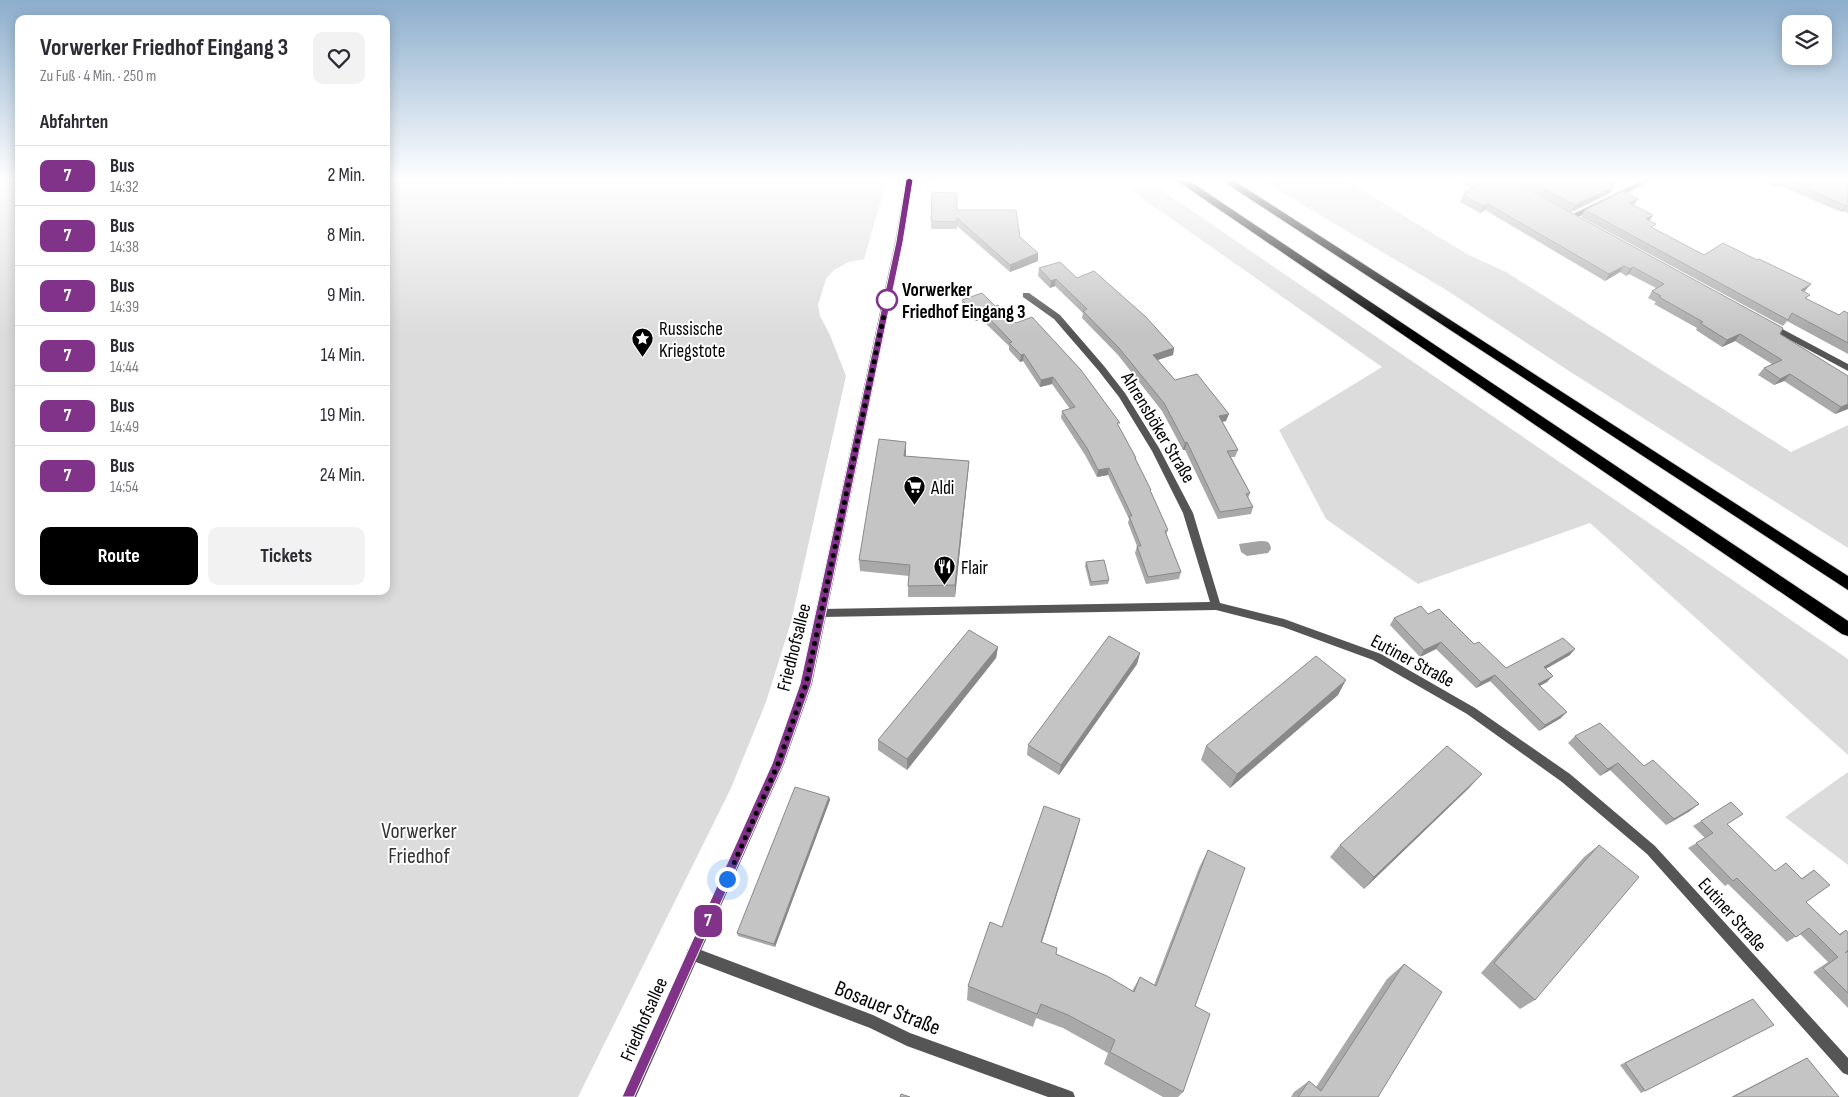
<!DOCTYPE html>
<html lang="de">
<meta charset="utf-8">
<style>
body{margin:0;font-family:"Sofia Sans Condensed",sans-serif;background:#f2f2f3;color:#2b2b33;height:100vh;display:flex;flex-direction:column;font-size:19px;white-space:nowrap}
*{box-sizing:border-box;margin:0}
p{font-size:16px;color:#7c7c81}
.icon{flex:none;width:28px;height:28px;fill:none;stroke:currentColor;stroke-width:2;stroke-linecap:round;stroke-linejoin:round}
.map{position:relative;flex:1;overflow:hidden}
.sheet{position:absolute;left:15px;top:15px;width:375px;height:580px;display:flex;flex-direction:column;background:#fff;border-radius:10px;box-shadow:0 2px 12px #0003}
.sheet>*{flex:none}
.badge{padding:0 10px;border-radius:8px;font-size:18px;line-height:32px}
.tools{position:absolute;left:1782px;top:15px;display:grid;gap:10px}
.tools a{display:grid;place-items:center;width:50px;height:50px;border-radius:10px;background:#fff;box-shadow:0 2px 12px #0003;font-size:25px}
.you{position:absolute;width:25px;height:25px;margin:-12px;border:4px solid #fff;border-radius:50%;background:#1a73e8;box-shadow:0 0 0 8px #1a73e833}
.map>.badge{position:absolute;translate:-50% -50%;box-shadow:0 0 0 2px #fff}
h2{padding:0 25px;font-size:19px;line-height:45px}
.round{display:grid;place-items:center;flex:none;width:52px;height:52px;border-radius:10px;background:#f2f2f3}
.summary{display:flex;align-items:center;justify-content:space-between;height:85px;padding:0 25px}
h1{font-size:24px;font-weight:700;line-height:38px}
.primary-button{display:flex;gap:10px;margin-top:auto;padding:10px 25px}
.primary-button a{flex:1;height:58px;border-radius:10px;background:#000;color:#fff;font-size:20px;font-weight:700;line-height:58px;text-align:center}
.primary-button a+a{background:#f2f2f3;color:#2b2b33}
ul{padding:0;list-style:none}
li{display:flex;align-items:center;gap:15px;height:60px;padding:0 25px;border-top:1px solid #e1e1e2}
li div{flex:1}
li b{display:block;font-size:19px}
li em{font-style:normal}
li .badge{min-width:55px;font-weight:700;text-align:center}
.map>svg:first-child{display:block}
.green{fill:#dcdcdc}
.water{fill:#a3a3a3}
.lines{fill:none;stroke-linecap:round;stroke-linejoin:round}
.motorway-casing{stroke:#dbdbdb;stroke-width:2}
.minor{fill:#555;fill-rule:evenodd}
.tertiary{fill:#555;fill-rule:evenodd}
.motorway{fill:#000;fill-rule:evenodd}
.wall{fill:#a9a9a9}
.shaded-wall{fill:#898989}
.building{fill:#c4c4c4;stroke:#898989}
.line{fill:#81338a;stroke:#fff}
.walk{stroke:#000;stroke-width:5;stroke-dasharray:0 9}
.stop-dot{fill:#fff;stroke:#81338a;stroke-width:2.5}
.labels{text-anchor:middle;stroke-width:4;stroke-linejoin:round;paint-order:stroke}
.stop-label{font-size:19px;font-weight:bold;fill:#000;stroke:#fff;text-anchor:start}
.poi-label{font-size:19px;fill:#000;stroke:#fff;text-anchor:start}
.street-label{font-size:19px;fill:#000;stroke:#fff}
.near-park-label{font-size:22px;fill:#333;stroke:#fff}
.near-street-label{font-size:22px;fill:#000;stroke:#fff}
</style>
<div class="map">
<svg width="1848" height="1097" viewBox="0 0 1848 1097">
<rect width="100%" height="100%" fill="#fff"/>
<g class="green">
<path d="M0 180H19V591H386V180H885V187L864 259 849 262 834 270 826 279 818 305 820 316 830 335 846 376 791 622 766 702 731 788 578 1097H0Z"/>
<path d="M1261 180H1345L1467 254 1506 272 1791 452 1848 425V548L1569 371 1448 291Z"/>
<path d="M1157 187 1848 659V755L1590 523 1418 584 1326 519 1279 430 1382 367 1129 189Z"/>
<path d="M1848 772V865L1785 817Z"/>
</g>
<path class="water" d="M1260 541C1267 541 1270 541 1271 549L1268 553 1247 556 1241 552 1239 544Z"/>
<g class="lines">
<defs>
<g id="motorway">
<path d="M1176 180H1188L1848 621V636L1842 634Z"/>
<path d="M1221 180H1233L1848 576V590Z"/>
</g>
</defs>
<use href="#motorway" class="motorway-casing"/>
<g class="minor">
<path d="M1643 180H1652L1574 219H1568L1567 217Z"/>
<path d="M1023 293H1029L1060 315 1104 366 1125 393 1159 448 1193 513 1220 603 1284 619 1381 654 1475 708 1570 774 1655 846 1848 1058V1075L1843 1073 1647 854 1562 782 1467 714 1373 660 1283 627 1216 610 822 617 818 616 817 613 818 610 822 609 1210 602 1183 513 1152 451 1119 397 1098 370 1054 319 1023 297Z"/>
<path d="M1769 322 1848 364V371L1766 327V323Z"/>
<path d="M693 947 873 1015 910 1033 1068 1090 1073 1092 1075 1097H1048L907 1046 870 1028 688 959 686 954 688 949Z"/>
</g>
<path class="tertiary" d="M905 180H913L903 242 812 684 784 764 636 1097H622L772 764 800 684 895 242Z"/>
<use href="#motorway" class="motorway"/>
</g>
<g class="wall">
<path d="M1457 180H1511L1780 334 1848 409 1835 414 1784 381 1774 385 1758 375 1764 368 1772 364 1735 341 1722 347 1696 330 1697 328 1654 304 1656 302 1648 298 1652 291 1656 288 1629 274 1626 276 1620 272 1605 281 1485 210 1480 213 1460 202 1465 192 1472 189Z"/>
<path d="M1512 180H1619L1611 185 1610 193 1571 212Z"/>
<path d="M1758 180H1848V213L1844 211 1841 212 1779 185 1778 187Z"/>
<path d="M932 192 957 210 1020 237 1038 253V261L1010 272 957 226V229H931Z"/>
<path d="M1634 205 1653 215 1649 221 1653 229 1704 255 1805 291 1804 292 1807 299 1839 315 1848 313V354L1787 321 1783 326 1581 217 1585 210Z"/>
<path d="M1039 268 1077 278 1174 348 1173 355 1158 360 1175 380 1226 421 1222 422 1238 450 1235 457H1231L1250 493 1248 498 1253 507 1251 514 1218 519 1185 450H1183L1162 411 1118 355 1082 318 1083 313 1055 286 1050 288 1038 276Z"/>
<path d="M982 293 1119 427 1136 458V460L1168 530 1166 534 1181 572 1179 579 1146 584 1135 553 1137 546 1128 523 1129 519 1108 475 1097 477 1085 455 1061 418 1062 411 1070 409 1052 384 1040 387 1023 361 1020 362 1009 350V346L981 319 976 321 962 307V300Z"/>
<path d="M906 454V456L969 461 968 473 955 597H908V586L909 576 860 571 859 560Z"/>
<path d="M1086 562 1109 580 1108 584 1090 586 1085 566Z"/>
<path d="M1428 614 1474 644 1506 668 1570 655 1546 669 1547 682 1540 686 1561 718 1539 731 1490 681 1476 688 1436 649 1420 657 1390 625 1394 618Z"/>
<path d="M998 647 996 658 907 770 878 750V740Z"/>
<path d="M1140 653 1137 664 1059 775 1027 755 1028 745Z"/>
<path d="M1338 695 1230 788 1201 760 1206 746Z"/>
<path d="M1575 736 1644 766 1690 811 1666 825 1610 770 1600 776 1568 743Z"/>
<path d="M1470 787 1364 889 1330 857 1340 845Z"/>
<path d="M829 797 830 800 775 947 738 936 737 933Z"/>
<path d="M1080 819 1075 837 1042 942 1056 954 1132 991 1140 977 1154 985 1199 868 1208 850 1195 1006 1183 1092 1178 1097H1163L1104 1064 1108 1053 1063 1028 1036 1018 1033 1027 967 1000 968 986 1002 927Z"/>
<path d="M1701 821 1727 824 1774 871 1802 878 1814 870 1806 902 1839 934 1846 930 1848 951V1008L1813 972 1828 962 1800 934 1787 942 1728 884 1725 886 1688 848 1705 838 1693 826Z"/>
<path d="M1599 845 1535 1000 1520 1009 1481 973 1584 857Z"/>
<path d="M1404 964 1378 1097H1291L1294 1092 1309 1081 1316 1087 1387 979Z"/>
<path d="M1753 999 1645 1091 1641 1093 1620 1065Z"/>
<path d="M1807 1058 1839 1097H1731L1801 1061Z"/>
</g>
<g class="shaded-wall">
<path d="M1612 180H1619L1603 190 1607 183Z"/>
<path d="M1614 187 1610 193 1571 212 1575 205Z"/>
<path d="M1638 199 1634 205 1629 203Z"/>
<path d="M1488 204 1485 210 1480 213 1483 206Z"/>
<path d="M1848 205 1844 211 1841 212 1846 206Z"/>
<path d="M1653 215 1649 222 1646 219Z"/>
<path d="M1038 253V261L1010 272V265Z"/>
<path d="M1624 266 1620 272 1605 281 1609 274Z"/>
<path d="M1633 267 1629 274 1626 276 1630 269Z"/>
<path d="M1056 279 1055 286 1050 288 1051 281Z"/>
<path d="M1811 284 1805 291 1795 297 1801 290Z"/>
<path d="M982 311 981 319 976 321V314Z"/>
<path d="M1740 334 1735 341 1722 347 1727 340Z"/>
<path d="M1174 348 1173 355 1151 362 1153 355Z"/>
<path d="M1024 354 1023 361 1020 362 1021 355Z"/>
<path d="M1790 374 1784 381 1774 385 1780 379Z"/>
<path d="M1053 377 1052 384 1040 387 1041 380Z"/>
<path d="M1848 404V409L1835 414 1841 407Z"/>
<path d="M1229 414 1226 421 1216 423 1219 416Z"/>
<path d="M906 442V454L904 468V456Z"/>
<path d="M1187 442 1185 450H1183L1185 443Z"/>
<path d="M969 461 968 473 955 597V585Z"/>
<path d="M1109 468 1108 475 1097 477 1098 470Z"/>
<path d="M1441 642 1436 649 1420 657 1424 650Z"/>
<path d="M998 647 996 658 907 770V759Z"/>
<path d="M1575 649 1570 655 1538 673 1544 667Z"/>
<path d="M1140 653 1137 664 1059 775 1061 765Z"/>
<path d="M1495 675 1490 681 1476 688 1481 682Z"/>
<path d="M1553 676 1547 682 1532 690 1538 684Z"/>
<path d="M1346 680 1338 695 1230 788 1237 774Z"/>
<path d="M1567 712 1561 718 1539 731 1545 725Z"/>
<path d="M1618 763 1610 770 1600 776 1608 769Z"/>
<path d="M1482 774 1470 787 1364 889 1374 877Z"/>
<path d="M829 797 830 800 775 947 774 944Z"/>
<path d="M1699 804 1690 811 1666 825 1674 819Z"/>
<path d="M1080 819 1075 837 1037 957 1041 942Z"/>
</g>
<g class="building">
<path d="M1471 180H1511L1783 328 1780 334 1848 376V404L1841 407 1790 374 1780 379 1764 368 1782 360 1740 334 1727 340 1700 323 1703 322 1659 297 1661 296 1652 291 1664 284 1633 267 1630 269 1624 266 1609 274 1488 204 1483 206 1463 195 1467 193 1465 192 1480 185Z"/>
<path d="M1527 180H1612L1607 183 1614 187 1575 205Z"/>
<path d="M1789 180H1848V205L1846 206Z"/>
<path d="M1623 191 1638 199 1629 203 1653 215 1646 219 1656 224 1651 227 1704 255 1723 243 1757 260 1759 259 1811 284 1801 290 1810 295 1805 298 1839 315 1844 311 1848 313V343L1792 313 1788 320 1585 210Z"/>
<path d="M932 192 957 193V210H1016L1020 237 1038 253 1010 265 957 218V222L931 221Z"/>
<path d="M1060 262 1077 278 1094 271 1146 317 1174 348 1153 355 1175 380 1197 374 1229 414 1219 416 1238 450 1227 451 1250 493 1246 494 1253 507 1220 512 1187 442 1185 443 1164 403 1119 348 1083 311 1087 309 1056 279 1051 281 1039 268Z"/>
<path d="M982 293 995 306 986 310 998 305 1016 323 1032 317 1081 370 1120 423H1117L1136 458H1135L1151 490H1150L1168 530 1165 531 1181 572 1148 577 1137 546H1141L1129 516H1132L1109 468 1098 470 1087 448 1062 411 1075 407 1053 377 1041 380 1024 354 1021 355 1009 343 1012 342 982 311 976 314 962 300Z"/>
<path d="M879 439 906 442 904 456 969 461 955 585 908 586 910 565 859 560Z"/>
<path d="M1104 560 1109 580 1091 582 1086 562Z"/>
<path d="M1421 606 1428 614 1439 609 1474 644 1479 642 1506 668 1563 638 1575 649 1544 667 1553 676 1538 684 1567 712 1545 725 1495 675 1481 682 1441 642 1424 650 1394 618Z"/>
<path d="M969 630 998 647 907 759 878 740Z"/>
<path d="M1109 636 1140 653 1061 765 1028 745Z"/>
<path d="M1316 656 1346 680 1237 774 1206 746Z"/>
<path d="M1600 723 1644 766 1653 760 1699 804 1674 819 1618 763 1608 769 1575 736Z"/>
<path d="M1447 746 1482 774 1374 877 1340 845Z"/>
<path d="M795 787 829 797 774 944 737 933Z"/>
<path d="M1731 802 1743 814 1727 824 1775 871 1786 863 1802 879 1814 870 1830 885 1806 902 1840 935 1846 930 1848 933V950L1845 953 1848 951V993L1823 968 1838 957 1809 928 1796 937 1737 878 1733 881 1696 843 1713 833 1701 821Z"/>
<path d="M1044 806 1080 819 1041 942 1057 948 1056 954 1107 976 1134 992 1140 977 1156 986 1208 850 1245 868 1195 1006 1210 1014 1183 1092 1110 1052 1115 1040 1068 1015 1041 1004 1037 1014 968 986 990 922 1002 927Z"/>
<path d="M1599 845 1639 877 1535 1000 1494 963Z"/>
<path d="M1404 964 1442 992 1378 1097H1298L1309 1081 1321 1091Z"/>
<path d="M1753 999 1774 1025 1645 1091 1625 1063Z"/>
<path d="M1807 1058 1839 1097H1733Z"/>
<path d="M901 1094 910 1097H900Z"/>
</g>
<linearGradient id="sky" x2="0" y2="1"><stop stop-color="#8cadcc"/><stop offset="0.54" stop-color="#fff"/><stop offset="1" stop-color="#fff" stop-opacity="0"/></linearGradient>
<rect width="1848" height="333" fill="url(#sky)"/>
<path class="line" d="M909 178 913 180 903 242 811 684 783 764 634 1097H622L772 764 800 684 896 242 906 180Z"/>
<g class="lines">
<path class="walk" d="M727 879 778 764 806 684 888 296 887 300"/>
</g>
<defs>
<symbol id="sight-pin" viewBox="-11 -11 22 30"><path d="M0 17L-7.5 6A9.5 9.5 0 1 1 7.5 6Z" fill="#000" stroke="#fff"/><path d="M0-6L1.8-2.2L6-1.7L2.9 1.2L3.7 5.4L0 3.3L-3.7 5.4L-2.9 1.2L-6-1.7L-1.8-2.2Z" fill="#fff"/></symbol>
<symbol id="supermarket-pin" viewBox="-11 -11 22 30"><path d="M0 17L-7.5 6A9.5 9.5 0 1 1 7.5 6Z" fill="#000" stroke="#fff"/><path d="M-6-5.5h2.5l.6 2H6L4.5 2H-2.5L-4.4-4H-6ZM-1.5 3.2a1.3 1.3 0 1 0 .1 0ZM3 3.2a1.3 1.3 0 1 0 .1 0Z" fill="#fff"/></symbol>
<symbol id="restaurant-pin" viewBox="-11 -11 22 30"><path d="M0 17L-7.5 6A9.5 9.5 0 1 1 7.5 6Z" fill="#000" stroke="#fff"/><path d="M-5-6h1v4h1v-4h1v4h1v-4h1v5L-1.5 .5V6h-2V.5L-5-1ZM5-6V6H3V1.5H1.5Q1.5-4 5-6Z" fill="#fff"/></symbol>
</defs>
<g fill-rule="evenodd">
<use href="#sight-pin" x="630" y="326" width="25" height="34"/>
<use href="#supermarket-pin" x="902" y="474" width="25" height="34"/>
<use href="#restaurant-pin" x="932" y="554" width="25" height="34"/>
</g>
<circle class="stop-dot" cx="887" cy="300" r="10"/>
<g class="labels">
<g class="stop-label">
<text x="902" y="296">Vorwerker<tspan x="902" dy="22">Friedhof Eingang 3</tspan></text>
</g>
<g class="poi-label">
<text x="659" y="335">Russische<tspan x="659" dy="22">Kriegstote</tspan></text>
<text x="931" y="494">Aldi</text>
<text x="961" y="574">Flair</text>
</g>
<g class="street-label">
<text transform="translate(1159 427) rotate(59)" y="7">Ahrensböker Straße</text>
<text transform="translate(793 647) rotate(-76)" y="7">Friedhofsallee</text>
<text transform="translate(1413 660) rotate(28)" y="7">Eutiner Straße</text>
<text transform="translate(1733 914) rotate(48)" y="7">Eutiner Straße</text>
<text transform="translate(643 1019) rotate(-66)" y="7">Friedhofsallee</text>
</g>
<g class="near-park-label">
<text x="419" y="838">Vorwerker<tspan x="419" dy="25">Friedhof</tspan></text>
</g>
<g class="near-street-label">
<text transform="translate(888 1007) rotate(22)" y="8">Bosauer Straße</text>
</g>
</g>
</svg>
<div class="tools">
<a><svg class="icon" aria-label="layers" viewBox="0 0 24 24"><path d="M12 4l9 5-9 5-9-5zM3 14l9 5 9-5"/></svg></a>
</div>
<div class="you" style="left:727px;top:879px"></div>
<b class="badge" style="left:708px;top:921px;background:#81338a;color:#fff">7</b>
<section class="sheet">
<div class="summary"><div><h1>Vorwerker Friedhof Eingang 3</h1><p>Zu Fuß · 4 Min. · 250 m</p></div><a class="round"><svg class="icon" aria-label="heart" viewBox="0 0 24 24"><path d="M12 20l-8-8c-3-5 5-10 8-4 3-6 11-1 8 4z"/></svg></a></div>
<h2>Abfahrten</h2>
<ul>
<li><span class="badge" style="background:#81338a;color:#fff">7</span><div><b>Bus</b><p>14:32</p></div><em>2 Min.</em></li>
<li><span class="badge" style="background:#81338a;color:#fff">7</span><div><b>Bus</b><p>14:38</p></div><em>8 Min.</em></li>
<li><span class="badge" style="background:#81338a;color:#fff">7</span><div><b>Bus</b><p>14:39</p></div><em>9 Min.</em></li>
<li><span class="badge" style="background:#81338a;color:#fff">7</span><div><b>Bus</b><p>14:44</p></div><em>14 Min.</em></li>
<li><span class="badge" style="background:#81338a;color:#fff">7</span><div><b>Bus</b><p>14:49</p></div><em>19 Min.</em></li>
<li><span class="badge" style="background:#81338a;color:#fff">7</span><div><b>Bus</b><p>14:54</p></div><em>24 Min.</em></li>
</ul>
<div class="primary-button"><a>Route</a><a>Tickets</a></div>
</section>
</div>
